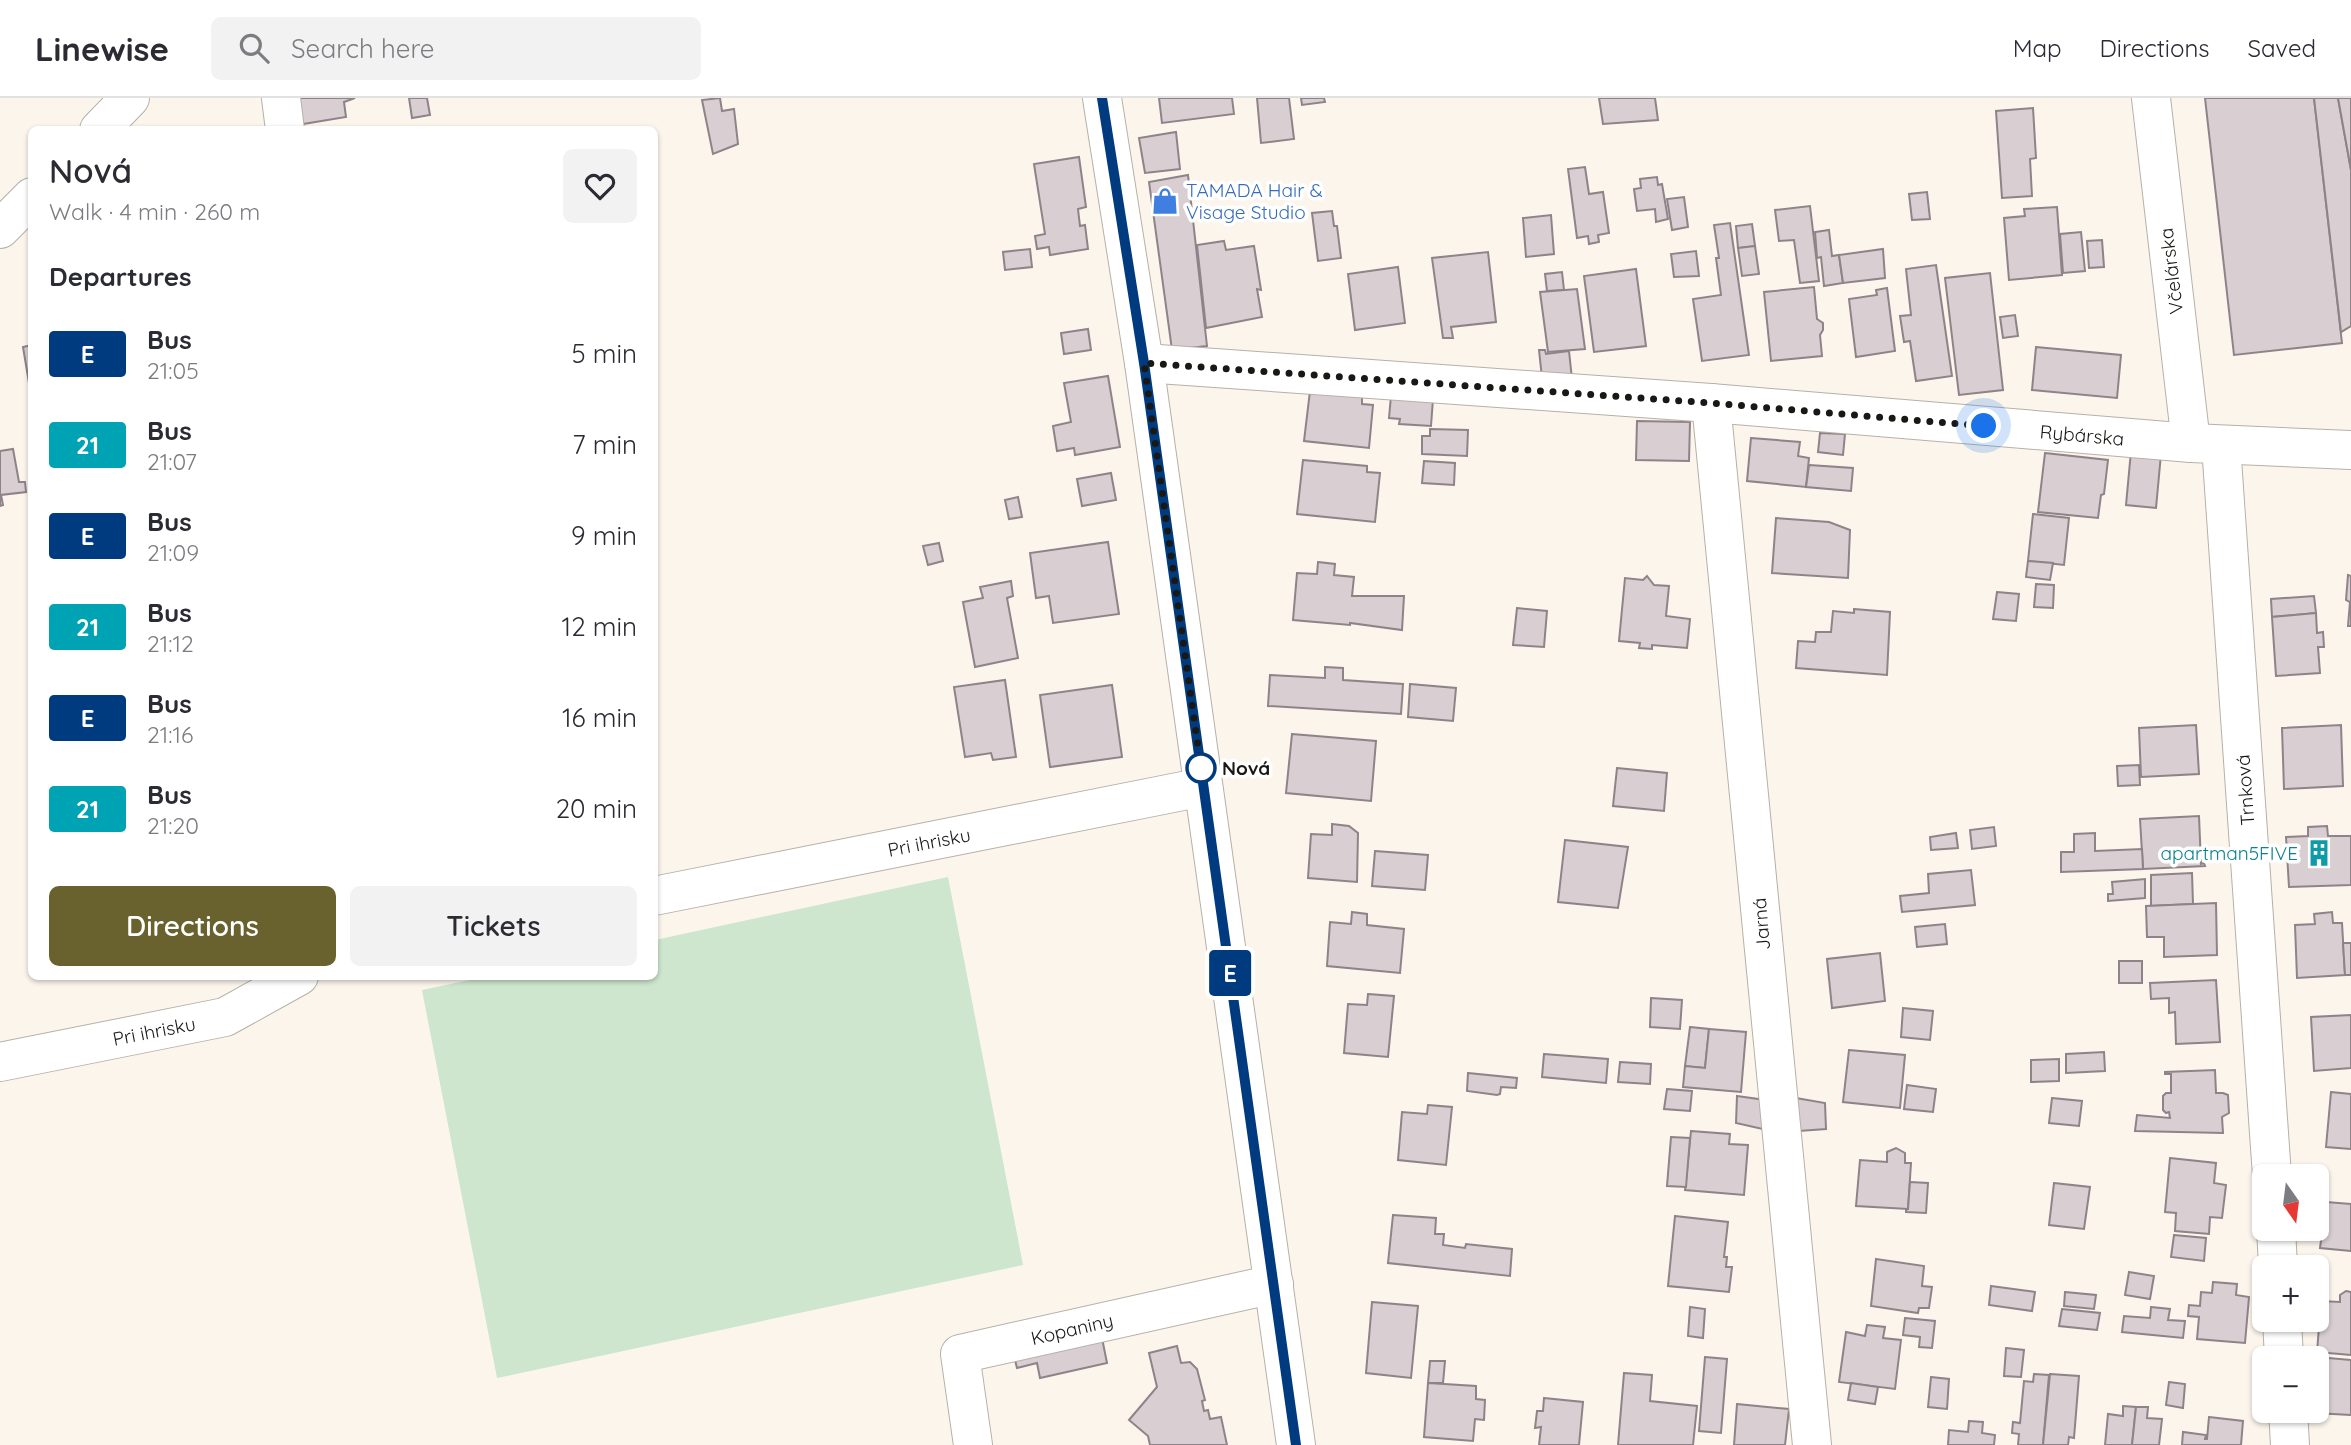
<!DOCTYPE html>
<meta charset="utf-8">
<style>
body{margin:0;font-family:Quicksand,sans-serif;background:#f2f2f3;color:#2b2b33;height:100vh;display:flex;flex-direction:column;font-size:26px;white-space:nowrap}
*{box-sizing:border-box;margin:0}
p{font-size:23px;color:#7c7c81}
.icon{flex:none;width:38px;height:38px;fill:none;stroke:currentColor;stroke-width:2;stroke-linecap:round;stroke-linejoin:round}
.map{position:relative;flex:1;overflow:hidden}
.sheet{position:absolute;left:28px;top:28px;width:630px;height:854px;display:flex;flex-direction:column;background:#fff;border-radius:10px;box-shadow:0 2px 5px #0004}
.sheet>*{flex:none}
.badge{padding:0 14px;border-radius:5px;font-size:24px;line-height:46px}
.needle{width:46px;rotate:166deg}
.tools{position:absolute;left:2252px;top:1066px;display:grid;gap:14px}
.tools a{display:grid;place-items:center;width:77px;height:77px;border-radius:10px;background:#fff;box-shadow:0 2px 5px #0004;font-size:35px}
.you{position:absolute;width:35px;height:35px;margin:-18px;border:5px solid #fff;border-radius:50%;background:#1a73e8;box-shadow:0 0 0 10px #1a73e833}
.map>.badge{position:absolute;translate:-50% -50%;box-shadow:0 0 0 4px #fff}
h2{padding:0 21px;font-size:26px;line-height:63px}
.round{display:grid;place-items:center;flex:none;width:74px;height:74px;border-radius:10px;background:#f2f2f3}
.headline{display:flex;align-items:center;justify-content:space-between;height:119px;padding:0 21px}
h1{font-size:33px;font-weight:600;line-height:52px}
.cta{display:flex;gap:14px;margin-top:auto;padding:14px 21px}
.cta a{flex:1;height:80px;border-radius:10px;background:#6a622e;color:#fff;font-size:28px;font-weight:600;line-height:80px;text-align:center}
.cta a+a{background:#f2f2f3;color:#2b2b33}
ul{padding:0;list-style:none}
li{display:flex;align-items:center;gap:21px;height:91px;padding:0 21px}
li div{flex:1}
li b{display:block;font-size:26px}
li em{font-style:normal}
li .badge{min-width:77px;font-weight:700;text-align:center}
header{display:flex;align-items:center;gap:42px;box-sizing:border-box;height:98px;padding:0 35px;background:#fff;border-bottom:2px solid #e1e1e2}
header strong{font-size:33px}
nav{display:flex;gap:38px;margin-inline-start:auto;font-size:24px}
.search{width:490px;height:63px;background:#f2f2f3;display:flex;align-items:center;gap:18px;box-sizing:border-box;padding:0 24px;border-radius:10px;color:#7c7c81;font-size:26px}
.map>svg:first-child{display:block}
.park{fill:#cde6cd}
.building{fill:#d9ced2;stroke:#8e8388;stroke-width:2}
.lines{fill:none;stroke-linecap:round;stroke-linejoin:round}
.minor-casing{stroke:#b6b1a8;stroke-width:40}
.major-casing{stroke:#b6b1a8;stroke-width:40}
.minor{stroke:#fff;stroke-width:38}
.major{stroke:#fff;stroke-width:38}
.line-casing{stroke:#fff;stroke-width:16}
.line{stroke:#003b80;stroke-width:10}
.walk{stroke:#1a1815;stroke-width:7;stroke-dasharray:0 12.6}
.stop-dot{fill:#fff;stroke:#003b80;stroke-width:3.5}
.labels{text-anchor:middle;stroke-width:7;stroke-linejoin:round;paint-order:stroke}
.shop-label{font-size:19px;fill:#366cbe;stroke:#fff;text-anchor:start}
.street-label{font-size:19px;fill:#1a1815;stroke:#fff}
.stop-label{font-size:19px;font-weight:bold;fill:#1a1815;stroke:#fff;text-anchor:start}
.culture-label{font-size:19px;fill:#0d838f;stroke:#fff;text-anchor:end}
</style>
<header>
<strong>Linewise</strong>
<div class="search"><svg class="icon" aria-label="search" viewBox="0 0 24 24"><circle cx="10" cy="10" r="6"/><path d="M15 15l6 6"/></svg>Search here</div>
<nav><a>Map</a><a>Directions</a><a>Saved</a></nav>
</header>
<div class="map">
<svg width="2351" height="1347" viewBox="0 0 2351 1347">
<rect width="100%" height="100%" fill="#fbf5ec"/>
<path class="park" d="M948 779 1023 1167 497 1280 422 892 484 879 654 878 655 842Z"/>
<g class="building">
<path d="M294 0H355L344 4 346 19 297 27Z"/>
<path d="M409 0H427L430 17 412 20Z"/>
<path d="M720 0 722 13 734 11 738 46 713 56 702 2Z"/>
<path d="M1159 0H1232L1234 16 1162 25Z"/>
<path d="M1257 0H1289L1294 41 1261 45Z"/>
<path d="M1301 0H1324L1325 4 1302 7Z"/>
<path d="M1599 0H1655L1658 22 1603 26Z"/>
<path d="M2205 0H2314L2342 245 2234 257Z"/>
<path d="M2314 0H2338L2351 72V228L2341 234Z"/>
<path d="M2338 0H2351V72Z"/>
<path d="M2033 10 2036 60 2030 61 2032 98 2002 100 1996 13Z"/>
<path d="M1176 34 1180 71 1145 75 1139 40Z"/>
<path d="M1079 59 1086 109 1078 111 1080 128 1085 127 1088 151 1050 157 1049 149 1037 151 1035 138 1045 136 1034 66Z"/>
<path d="M1585 69 1589 96 1603 94 1609 135 1598 137 1599 144 1589 146 1588 138 1577 140 1568 71Z"/>
<path d="M1188 77 1207 248 1172 252 1149 84Z"/>
<path d="M1657 79 1658 87 1662 86 1668 121 1656 124 1655 111 1637 113 1634 91 1641 90 1640 81Z"/>
<path d="M1927 94 1930 121 1912 122 1909 96Z"/>
<path d="M1684 99 1688 129 1672 132 1667 101Z"/>
<path d="M1810 108 1819 183 1800 185 1794 142 1779 143 1775 112Z"/>
<path d="M2057 109 2062 177 2009 182 2004 120 2025 118 2024 111Z"/>
<path d="M1332 113 1334 128H1337L1341 160 1318 163 1312 115Z"/>
<path d="M1551 117 1554 156 1526 159 1523 120Z"/>
<path d="M1730 125 1749 257 1702 263 1693 201 1721 197 1716 160H1719L1714 127Z"/>
<path d="M1752 126 1755 148 1738 150 1736 128Z"/>
<path d="M1829 132 1832 158 1839 157 1843 185 1824 188 1821 159 1817 160 1815 134Z"/>
<path d="M2081 134 2085 173 2063 175 2060 136Z"/>
<path d="M2102 142 2104 169 2089 170 2087 143Z"/>
<path d="M1224 143 1226 152 1254 148 1261 192 1257 191 1262 219 1206 230 1197 147Z"/>
<path d="M1755 148 1759 176 1742 178 1738 150Z"/>
<path d="M1030 151 1032 169 1005 172 1003 154Z"/>
<path d="M1883 151 1885 180 1843 185 1839 157Z"/>
<path d="M1696 153 1699 178 1674 179 1671 156Z"/>
<path d="M1488 154 1496 224 1451 229 1453 240H1443L1432 160Z"/>
<path d="M1936 167 1952 278 1916 283 1910 243 1904 244 1900 218 1911 217 1906 171Z"/>
<path d="M1398 169 1405 225 1355 232 1348 176Z"/>
<path d="M1636 171 1646 248 1594 254 1584 178Z"/>
<path d="M1562 174 1564 192 1547 193 1545 176Z"/>
<path d="M1990 175 2003 292 1959 297 1945 180Z"/>
<path d="M1814 189 1817 221 1823 225V232L1820 237 1822 258 1771 263 1764 194Z"/>
<path d="M1887 190 1895 253 1856 259 1849 201 1877 197 1876 192Z"/>
<path d="M1577 191 1585 251 1548 254 1540 194Z"/>
<path d="M2015 217 2018 238 2003 240 2000 219Z"/>
<path d="M1088 231 1091 252 1064 256 1061 235Z"/>
<path d="M32 247V285H29L23 249Z"/>
<path d="M2036 249 2121 257 2117 300 2032 292Z"/>
<path d="M1539 252H1545L1546 256 1569 253 1572 281 1542 280Z"/>
<path d="M1108 278 1120 349 1075 357 1074 350 1057 353 1053 328 1071 324 1064 285Z"/>
<path d="M1310 293 1362 298V306L1373 307 1369 350 1304 343Z"/>
<path d="M1391 298 1433 301 1431 328 1399 326 1400 321 1389 320Z"/>
<path d="M1637 323 1690 324 1689 363 1636 362Z"/>
<path d="M1430 331 1468 332 1467 358 1422 356V338H1430Z"/>
<path d="M1820 335 1845 336 1843 357 1818 354Z"/>
<path d="M1751 340 1800 344 1798 358 1809 360 1806 389 1747 383Z"/>
<path d="M13 351 19 384H25L26 394 1 397 3 407 0 408V353Z"/>
<path d="M2131 353 2161 356 2156 410 2126 407Z"/>
<path d="M2045 355 2108 362 2104 396 2101 397 2098 420 2038 414Z"/>
<path d="M1303 362 1367 368V374L1380 375 1375 424 1297 416Z"/>
<path d="M1424 363 1455 365 1454 387 1422 385Z"/>
<path d="M1809 367 1853 370 1851 393 1806 389Z"/>
<path d="M1111 375 1116 402 1082 408 1077 381Z"/>
<path d="M1018 399 1022 419 1009 421 1005 402Z"/>
<path d="M2033 416 2069 420 2064 467 2028 463Z"/>
<path d="M1776 420 1829 424 1850 432 1848 480 1772 475Z"/>
<path d="M1108 444 1119 516 1053 525 1049 498 1036 500 1030 455Z"/>
<path d="M939 445 943 463 928 467 923 448Z"/>
<path d="M2028 463 2053 465 2050 482 2026 479Z"/>
<path d="M1318 464 1335 466 1334 477 1354 479 1352 498H1404L1402 532 1350 525V527L1293 522 1297 475 1317 476Z"/>
<path d="M2348 477 2351 478V528H2348L2350 504 2346 502Z"/>
<path d="M1647 478 1654 487 1669 488 1666 518 1690 521 1687 550 1652 547V551L1639 550 1640 545 1619 543 1625 480 1643 482Z"/>
<path d="M1011 483 1013 498 1007 500 1018 560 975 569 963 504 983 500 980 489Z"/>
<path d="M2036 486 2054 487 2053 510 2034 509Z"/>
<path d="M1997 494 2019 496 2016 523 1993 521Z"/>
<path d="M2314 498 2316 515 2272 519 2271 501Z"/>
<path d="M1517 510 1547 513 1544 549 1513 547Z"/>
<path d="M1854 511 1890 514 1887 577 1796 570 1798 543 1815 544 1816 534H1831L1833 513 1854 515Z"/>
<path d="M2316 515 2317 535 2323 534 2324 549H2318L2320 575 2276 578 2272 519Z"/>
<path d="M1325 569 1343 570V582L1403 586 1401 616 1268 608 1270 577 1325 580Z"/>
<path d="M1005 582 1016 659 993 662 991 655 965 659 954 589Z"/>
<path d="M1410 586 1456 590 1453 623 1408 619Z"/>
<path d="M1112 587 1122 659 1050 669 1040 597Z"/>
<path d="M2196 627 2199 676 2141 679 2139 630Z"/>
<path d="M2341 627 2343 688 2284 691 2282 630Z"/>
<path d="M1292 636 1376 643 1371 703 1286 695Z"/>
<path d="M2139 667 2140 687 2118 688 2117 668Z"/>
<path d="M1617 670 1667 675 1664 713 1613 708Z"/>
<path d="M2199 718 2201 766 2204 765 2205 768 2143 771 2140 721Z"/>
<path d="M1332 726 1349 728 1358 735 1357 784 1308 780 1311 736 1332 737Z"/>
<path d="M2327 728 2328 738H2351V787L2289 789 2286 739 2308 738V729Z"/>
<path d="M1994 729 1996 748 1972 751 1970 732Z"/>
<path d="M1956 735 1958 750 1931 752 1930 739Z"/>
<path d="M2095 735V753L2142 751 2143 771 2061 774V754H2074V736Z"/>
<path d="M1565 742 1628 749 1618 810 1558 804Z"/>
<path d="M1375 753 1428 757 1425 792 1372 788Z"/>
<path d="M1971 772 1975 807 1902 814 1900 798 1929 795 1928 776Z"/>
<path d="M2192 775 2193 806 2151 808V777Z"/>
<path d="M2145 781V800L2108 803V796H2113L2112 784Z"/>
<path d="M2216 805 2217 857 2164 859V839H2147L2146 808Z"/>
<path d="M1352 814 1367 816V827L1404 831 1400 875 1327 868 1330 824 1351 826Z"/>
<path d="M2332 814 2333 825H2342L2345 877 2297 880 2295 827 2315 826 2314 816Z"/>
<path d="M1945 826 1947 846 1917 849 1915 829Z"/>
<path d="M2343 845H2351V877H2345Z"/>
<path d="M1880 855 1885 903 1832 910 1827 861Z"/>
<rect x="2119" y="863" width="23" height="22"/>
<path d="M2216 882 2220 944 2176 946 2175 914 2169 915V900L2151 901 2150 885Z"/>
<path d="M1368 896 1394 898 1388 959 1344 955 1348 906 1367 907Z"/>
<path d="M1651 900 1682 902 1680 931 1650 929Z"/>
<path d="M1903 910 1933 913 1930 942 1901 939Z"/>
<path d="M2351 917V970L2314 973 2311 919Z"/>
<path d="M1690 929 1709 931 1705 970 1685 968Z"/>
<path d="M1709 931 1746 934 1741 994 1683 989 1685 968 1705 970Z"/>
<path d="M1849 952 1905 957 1900 1010 1843 1004Z"/>
<path d="M2104 954 2105 973 2066 975V956Z"/>
<path d="M1544 956 1608 961 1606 985 1542 979Z"/>
<path d="M2059 961V983L2031 984V962Z"/>
<path d="M1620 964 1651 966 1650 986 1618 984Z"/>
<path d="M2215 972 2216 995H2223L2228 997 2229 1015 2222 1019 2223 1035 2135 1033 2137 1017 2170 1020 2169 1014 2166 1015 2163 1012V998L2166 995H2171V976H2165V974Z"/>
<path d="M1468 975 1517 980 1516 990 1501 989 1500 996 1497 997 1467 993Z"/>
<path d="M1907 987 1936 991 1933 1014 1904 1011Z"/>
<path d="M1667 991 1692 993 1690 1013 1664 1011Z"/>
<path d="M2331 994 2351 996V1051L2326 1049Z"/>
<path d="M1737 998 1765 1002 1767 1032 1736 1025Z"/>
<path d="M1796 1000 1825 1005 1826 1031 1799 1033Z"/>
<path d="M2052 1000 2082 1003 2079 1028 2049 1025Z"/>
<path d="M1428 1007 1452 1009 1446 1067 1398 1062 1402 1014 1427 1016Z"/>
<path d="M1691 1033 1730 1036 1729 1046 1748 1047 1744 1097 1685 1092Z"/>
<path d="M1671 1039 1690 1040 1686 1089 1667 1088Z"/>
<path d="M1896 1050 1905 1055V1065H1911L1908 1111 1856 1108 1860 1062 1887 1064V1054Z"/>
<path d="M2170 1060 2216 1065 2214 1085 2226 1087 2222 1120 2210 1119 2209 1136 2175 1133 2176 1115 2165 1114Z"/>
<path d="M1910 1084 1928 1085 1926 1115 1906 1114V1112L1908 1111Z"/>
<path d="M2054 1085 2090 1089 2084 1131 2049 1127Z"/>
<path d="M2326 1104 2351 1106V1153L2320 1150Z"/>
<path d="M1393 1117 1436 1120 1435 1136H1444L1443 1147 1465 1150 1466 1146 1512 1151 1510 1178 1388 1165Z"/>
<path d="M1675 1118 1728 1124 1724 1159H1727L1726 1169H1732L1729 1194 1668 1188Z"/>
<path d="M2174 1137 2206 1140 2204 1163 2171 1159Z"/>
<path d="M1876 1161 1924 1168 1922 1188 1932 1189 1929 1210H1919L1918 1215 1871 1208Z"/>
<path d="M2129 1174 2154 1178 2150 1201 2125 1197Z"/>
<path d="M2213 1184 2237 1186 2236 1197 2249 1199 2245 1245 2197 1241 2199 1219 2188 1218 2189 1207 2200 1208 2201 1194 2212 1195Z"/>
<path d="M1991 1188 2035 1194 2032 1213 1989 1207Z"/>
<path d="M2346 1193 2351 1194V1257L2317 1254 2321 1203 2340 1204V1197Z"/>
<path d="M2065 1194 2096 1197 2094 1211 2064 1208Z"/>
<path d="M1372 1204 1418 1208 1411 1280 1366 1275Z"/>
<path d="M1690 1209 1705 1211 1703 1240 1688 1238Z"/>
<path d="M2151 1209 2170 1211 2168 1222 2185 1223 2183 1240 2122 1234 2124 1218 2150 1220Z"/>
<path d="M2062 1211 2100 1215 2097 1232 2059 1228Z"/>
<path d="M1905 1220 1935 1223 1932 1250 1919 1249 1920 1239 1903 1237Z"/>
<path d="M1867 1227 1885 1229 1883 1240 1901 1242 1895 1291 1839 1284 1846 1234 1865 1238Z"/>
<path d="M1101 1235 1107 1265 1040 1280 1037 1265 1017 1270 1013 1254Z"/>
<path d="M1177 1248 1181 1265 1190 1264 1197 1271 1205 1302 1202 1303 1204 1313 1208 1312 1210 1321 1221 1319 1227 1347H1150L1148 1338 1129 1322 1157 1289 1149 1255Z"/>
<path d="M2006 1250 2024 1252 2021 1279 2004 1278Z"/>
<path d="M1705 1259 1727 1261 1721 1335 1699 1333Z"/>
<path d="M2317 1259 2351 1262V1317L2315 1315 2317 1312Z"/>
<path d="M1430 1263H1445L1443 1285H1428Z"/>
<path d="M1624 1275 1652 1277 1650 1303 1697 1308 1693 1347H1618Z"/>
<path d="M2034 1276 2049 1277 2043 1347H2018L2019 1336 2012 1335 2013 1324 2020 1325 2024 1283 2033 1284Z"/>
<path d="M2050 1276 2079 1278 2074 1340 2069 1339 2068 1347H2043Z"/>
<path d="M1931 1279 1949 1281 1947 1311 1928 1309Z"/>
<path d="M2169 1284 2185 1286 2183 1310 2166 1307Z"/>
<path d="M1428 1285 1476 1288V1301L1485 1302 1484 1322 1475 1321 1473 1343 1424 1339Z"/>
<path d="M1851 1285 1878 1289 1875 1306 1848 1302Z"/>
<path d="M1544 1300 1583 1304 1579 1347H1539L1541 1329 1535 1330 1537 1313H1543Z"/>
<path d="M1737 1306 1789 1311 1785 1347H1734Z"/>
<path d="M2123 1308 2136 1309 2132 1347H2105L2108 1316 2123 1318Z"/>
<path d="M2136 1309H2148L2147 1320 2162 1321 2159 1347H2132Z"/>
<path d="M2209 1319 2243 1323 2241 1347H2182L2183 1334 2206 1337 2205 1341H2207Z"/>
<path d="M1969 1323 1983 1324 1982 1335 1995 1337 1994 1347H1948L1949 1332 1968 1334Z"/>
</g>
<g class="lines">
<defs>
<g id="minor">
<path d="M281 0 285 32"/>
<path d="M1102 0 1144 265 1296 1347"/>
<path d="M2151 0 2191 345"/>
<path d="M1144 265 1711 305 2191 345 2351 352"/>
<path d="M1711 305 1812 1347"/>
<path d="M2221 347 2272 1078"/>
<path d="M654 798 1203 689"/>
<path d="M0 964 225 919 299 878"/>
<path d="M2276 1130 2278 1169"/>
<path d="M2282 1222 2284 1260"/>
<path d="M2288 1312 2290 1347"/>
<path d="M973 1347 960 1256 1274 1186"/>
</g>
<g id="major">
<path d="M99 32 130 0"/>
<path d="M0 131 32 99"/>
</g>
</defs>
<use href="#minor" class="minor-casing"/>
<use href="#major" class="major-casing"/>
<use href="#minor" class="minor"/>
<use href="#major" class="major"/>
</g>
<g class="lines">
<defs>
<path id="line" d="M1102 0 1144 265 1296 1347"/>
</defs>
<use href="#line" class="line-casing"/>
<use href="#line" class="line"/>
<path class="walk" d="M1201 670 1144 265 1711 305 1984 328"/>
</g>
<defs>
<symbol id="shop-bare" viewBox="-9 -9 18 18"><path d="M-5-2.5h2.3a2.7 3.5 0 0 1 5.4 0H5L5.5 6h-11ZM-1.5-2.5h3a1.5 2.3 0 0 0-3 0Z" fill="#3f7fe0" stroke="#fff" stroke-width="2.5" paint-order="stroke"/></symbol>
<symbol id="building-bare" viewBox="-9 -9 18 18"><path d="M-4-6H4V6H1V3H-1V6H-4ZM-2.5-4.3h1.7v1.8h-1.7ZM.8-4.3h1.7v1.8H.8ZM-2.5-1h1.7V.8h-1.7ZM.8-1h1.7V.8H.8Z" fill="#0f9aa8" stroke="#fff" stroke-width="2.5" paint-order="stroke"/></symbol>
</defs>
<g fill-rule="evenodd">
<use href="#shop-bare" x="1146" y="84" width="38" height="38"/>
<use href="#building-bare" x="2300" y="736" width="38" height="38"/>
</g>
<circle class="stop-dot" cx="1201" cy="670" r="14"/>
<g class="labels">
<g class="shop-label">
<text x="1186" y="99">TAMADA Hair &amp;<tspan x="1186" dy="22">Visage Studio</tspan></text>
</g>
<g class="street-label">
<text transform="translate(2171 173) rotate(-97)" y="7">Včelárska</text>
<text transform="translate(2082 337) rotate(5)" y="7">Rybárska</text>
<text transform="translate(2245 692) rotate(-94)" y="7">Trnková</text>
<text transform="translate(929 744) rotate(-11)" y="7">Pri ihrisku</text>
<text transform="translate(1761 826) rotate(-95)" y="7">Jarná</text>
<text transform="translate(154 933) rotate(-11)" y="7">Pri ihrisku</text>
<text transform="translate(1072 1231) rotate(-13)" y="7">Kopaniny</text>
</g>
<g class="stop-label">
<text x="1222" y="677">Nová</text>
</g>
<g class="culture-label">
<text x="2298" y="762">apartman5FIVE</text>
</g>
</g>
</svg>
<div class="tools">
<a><svg class="needle" viewBox="-14 -14 28 28"><path d="M0-13l5 13h-10z" fill="#e53935"/><path d="M0 13l5-13h-10z" fill="#7c7c81"/></svg></a>
<a>+</a>
<a>−</a>
</div>
<div class="you" style="left:1984px;top:328px"></div>
<b class="badge" style="left:1230px;top:875px;background:#003b80;color:#fff">E</b>
<section class="sheet">
<div class="headline"><div><h1>Nová</h1><p>Walk · 4 min · 260 m</p></div><a class="round"><svg class="icon" aria-label="heart" viewBox="0 0 24 24"><path d="M12 20l-8-8c-3-5 5-10 8-4 3-6 11-1 8 4z"/></svg></a></div>
<h2>Departures</h2>
<ul>
<li><span class="badge" style="background:#003b80;color:#fff">E</span><div><b>Bus</b><p>21:05</p></div><em>5 min</em></li>
<li><span class="badge" style="background:#00a3b4;color:#fff">21</span><div><b>Bus</b><p>21:07</p></div><em>7 min</em></li>
<li><span class="badge" style="background:#003b80;color:#fff">E</span><div><b>Bus</b><p>21:09</p></div><em>9 min</em></li>
<li><span class="badge" style="background:#00a3b4;color:#fff">21</span><div><b>Bus</b><p>21:12</p></div><em>12 min</em></li>
<li><span class="badge" style="background:#003b80;color:#fff">E</span><div><b>Bus</b><p>21:16</p></div><em>16 min</em></li>
<li><span class="badge" style="background:#00a3b4;color:#fff">21</span><div><b>Bus</b><p>21:20</p></div><em>20 min</em></li>
</ul>
<div class="cta"><a>Directions</a><a>Tickets</a></div>
</section>
</div>
